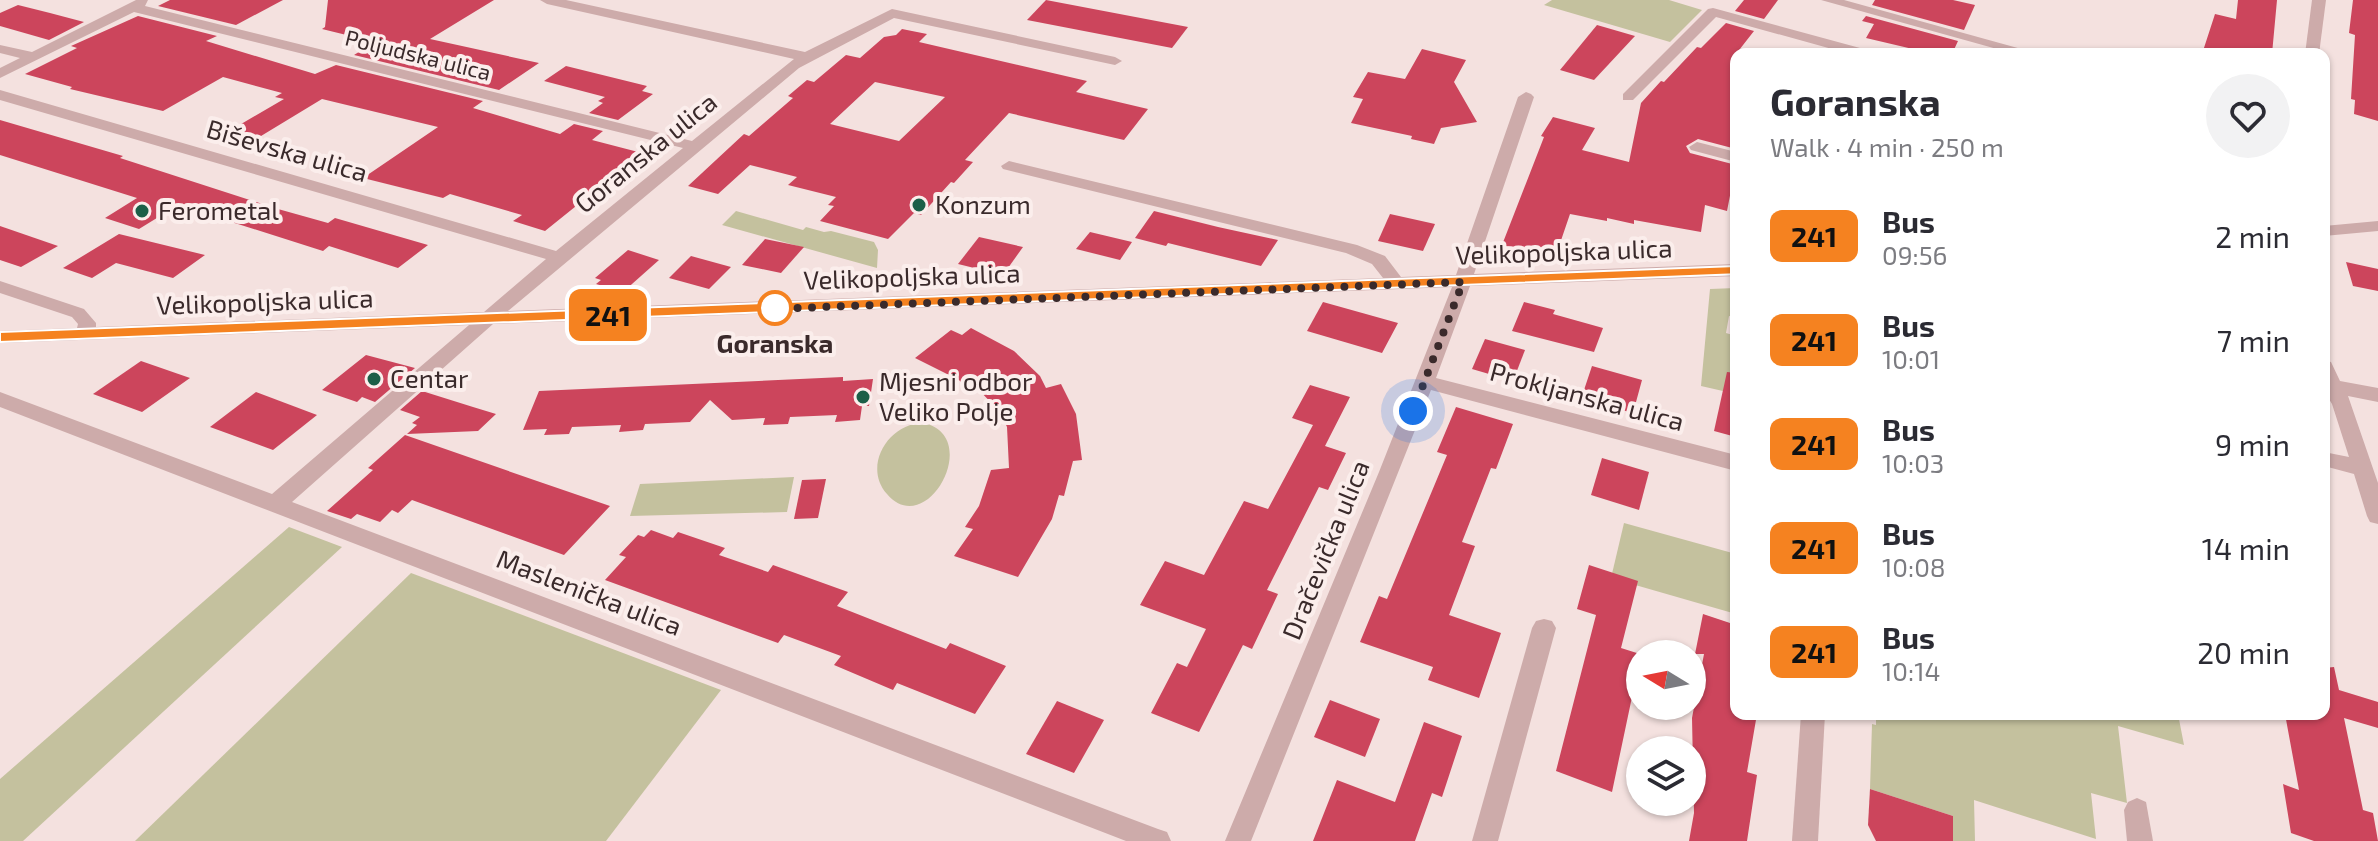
<!DOCTYPE html>
<meta charset="utf-8">
<style>
body{margin:0;font-family:"Exo 2",sans-serif;background:#f2f2f3;color:#2b2b33;height:100vh;display:flex;flex-direction:column;font-size:30px;white-space:nowrap}
*{box-sizing:border-box;margin:0}
p{font-size:26px;color:#7c7c81}
.icon{flex:none;width:44px;height:44px;fill:none;stroke:currentColor;stroke-width:2;stroke-linecap:round;stroke-linejoin:round}
.map{position:relative;flex:1;overflow:hidden}
.sheet{position:absolute;left:1730px;top:48px;width:600px;height:672px;display:flex;flex-direction:column;background:#fff;border-radius:16px;box-shadow:0 2px 6px #0004}
.sheet>*{flex:none}
.badge{padding:0 16px;border-radius:12px;font-size:28px;line-height:52px}
.needle{width:52px;rotate:280deg}
.tools{position:absolute;left:1626px;top:640px;display:grid;gap:16px}
.tools a{display:grid;place-items:center;width:80px;height:80px;border-radius:50%;background:#fff;box-shadow:0 2px 6px #0004;font-size:40px}
.you{position:absolute;width:40px;height:40px;margin:-20px;border:6px solid #fff;border-radius:50%;background:#1a73e8;box-shadow:0 0 0 12px #1a73e833}
.map>.badge{position:absolute;translate:-50% -50%;box-shadow:0 0 0 4px #fff}
.round{display:grid;place-items:center;flex:none;width:84px;height:84px;border-radius:42px;background:#f2f2f3}
.headline{display:flex;align-items:center;justify-content:space-between;height:136px;padding:0 40px}
h1{font-size:38px;font-weight:700;line-height:60px}
ul{padding:0;list-style:none}
li{display:flex;align-items:center;gap:24px;height:104px;padding:0 40px}
li div{flex:1}
li b{display:block;font-size:30px}
li em{font-style:normal}
li .badge{min-width:88px;font-weight:700;text-align:center}
.map>svg:first-child{display:block}
.green{fill:#c4c19e}
.building{fill:#cc455c;fill-rule:evenodd}
.lines{fill:none;stroke-linecap:round;stroke-linejoin:round}
.minor{fill:#cdabaa;fill-rule:evenodd}
.line{fill:#f58220;stroke:#fff;stroke-width:2}
.walk{stroke:#3a2a2b;stroke-width:8;stroke-dasharray:0 14.4}
.poi-dot{fill:#1c5f48;stroke:#fbeeec;stroke-width:3}
.stop-dot{fill:#fff;stroke:#f58220;stroke-width:4}
.labels{text-anchor:middle;stroke-width:8;stroke-linejoin:round;paint-order:stroke}
.far-street-label{font-size:22px;fill:#3a2a2b;stroke:#fbeeec}
.street-label{font-size:26px;fill:#3a2a2b;stroke:#fbeeec}
.poi-label{font-size:26px;fill:#3a2a2b;stroke:#fbeeec;text-anchor:start}
.stop-label{font-size:26px;font-weight:bold;fill:#3a2a2b;stroke:#fbeeec}
</style>
<div class="map">
<svg width="2378" height="841" viewBox="0 0 2378 841">
<rect width="100%" height="100%" fill="#f4e1df"/>
<g class="green">
<path d="M1552 0H1669L1702 10 1670 42 1544 5Z"/>
<path d="M736 211 803 230 806 227 824 232 831 231 874 242 878 250 877 268 722 225Z"/>
<path d="M1736 288V317L1729 316 1726 333 1736 336V394L1701 386 1710 289Z"/>
<path d="M923 423C984 435 927 541 887 494 862 466 889 423 923 423Z"/>
<path d="M794 477 787 512 630 516 640 484Z"/>
<path d="M1624 523 1736 554V614L1611 578Z"/>
<path d="M289 527 342 547 23 841H0V779Z"/>
<path d="M411 573 721 690 606 841H135Z"/>
<path d="M1876 714H2178L2184 745 2118 726 2127 803 2091 793 2096 839 1974 800 1975 841H1953V816L1870 789 1872 724 1876 725Z"/>
</g>
<g class="building">
<path d="M170 0H283L236 25 158 6Z"/>
<path d="M328 0H494L430 39 539 63 499 90 354 55 375 42 322 29 325 27Z"/>
<path d="M1046 0 1188 27 1172 48 1027 20Z"/>
<path d="M1744 0H1778L1764 19 1735 11Z"/>
<path d="M1875 0H1953L1975 5 1964 30 1872 5Z"/>
<path d="M2238 0H2277L2272 54H2202L2215 14 2236 19Z"/>
<path d="M2353 0H2378V121L2354 114 2355 100 2351 99 2355 35 2349 33Z"/>
<path d="M18 5 50 13 84 22 49 40 0 26V13Z"/>
<path d="M138 16 217 36 206 41 315 74 336 65 483 101 473 108 560 134 574 124 603 131 592 140 642 153 545 231 513 221 522 215 450 194 443 198 363 178 438 127 322 99 246 145 219 137 284 99 275 97 282 93 223 77 163 111 70 89 72 87 25 74 77 48 71 46Z"/>
<path d="M1866 16 1958 41 1952 54H1934L1866 38 1874 24 1862 21Z"/>
<path d="M1726 23 1754 31 1736 54V149L1698 139 1686 146 1690 153 1736 165 1727 211 1705 205 1701 232 1634 220V224L1607 218V221L1570 214 1555 258 1502 245 1544 137 1541 136 1553 117 1595 128 1582 150 1629 162 1641 103 1661 81 1664 82 1697 47 1701 48Z"/>
<path d="M1597 25 1635 36 1594 80 1560 70Z"/>
<path d="M902 29 927 34 919 42 1087 81 1076 92 1148 109 1124 140 1009 113 965 160 973 162 954 183 951 182 921 215 914 213 888 239 820 221 834 206 828 205 836 197 788 185 797 177 750 165 718 194 688 186 744 134 749 136 793 98 788 96 807 80 814 82 846 55 860 58 884 37 896 35ZM875 82 945 97 899 141 830 124Z"/>
<path d="M1422 49 1466 60 1454 82 1477 122 1441 128 1434 144 1411 139 1412 136 1351 123 1363 99 1353 97 1368 72 1405 79Z"/>
<path d="M566 66 647 86 642 91 653 94 618 120 589 113 603 103 598 101 605 97 544 81Z"/>
<path d="M0 120 123 156 120 158 278 209 328 223 335 218 428 245 398 268 329 246 323 251 178 205 139 229 105 218 137 198 0 155Z"/>
<path d="M1154 211 1218 227 1278 240 1261 266 1168 243 1166 246 1135 238Z"/>
<path d="M1390 214 1435 224 1423 251 1378 241Z"/>
<path d="M0 226 58 246 21 267 0 260Z"/>
<path d="M1090 232 1132 242 1120 260 1076 249Z"/>
<path d="M119 234 205 255 173 278 116 263 92 278 63 268Z"/>
<path d="M979 237 1023 247 1003 275 958 264Z"/>
<path d="M765 239 804 247 781 273 742 265Z"/>
<path d="M628 250 659 260 623 292 596 284 601 280 595 278Z"/>
<path d="M691 256 731 267 709 289 669 278Z"/>
<path d="M2346 262 2378 269V291L2353 286Z"/>
<path d="M1323 302 1398 323 1382 353 1307 331Z"/>
<path d="M1524 302 1555 310 1553 314 1603 328 1594 352 1512 331Z"/>
<path d="M971 328 1014 351 1040 376 1046 388 1061 384 1076 414 1082 460 1073 461 1064 496 1059 495 1052 519 1018 577 954 556 973 529 965 527 979 506 991 470 1009 468 1007 427 1000 412 977 388 970 392 959 380 915 358 951 330 962 335Z"/>
<path d="M1485 339 1525 350 1513 381 1472 369Z"/>
<path d="M366 355 415 368 375 402 362 397 357 402 322 390Z"/>
<path d="M141 361 190 378 142 412 93 394Z"/>
<path d="M1592 366 1642 380 1633 413 1581 399Z"/>
<path d="M1727 372 1736 373V437L1714 431Z"/>
<path d="M843 377V381L873 379 869 406H862L860 420 835 422 837 415 790 417 788 424 763 425 765 418 732 420 710 400 690 422 645 424 643 430 619 432 621 425 572 427 569 434 544 435 547 429 523 430 539 391Z"/>
<path d="M1310 385 1350 397 1325 446 1346 453 1328 490 1319 487 1267 590 1278 594 1252 649 1243 645 1199 732 1151 713 1177 663 1187 667 1206 629 1140 605 1165 561 1204 575 1244 501 1268 509 1313 425 1292 418Z"/>
<path d="M422 391 473 407 496 414 478 431 407 434 417 425 412 423 420 417 400 410Z"/>
<path d="M256 392 317 415 273 450 210 427Z"/>
<path d="M1456 407 1513 424 1496 469 1491 468 1462 542 1475 546 1449 615 1501 633 1479 698 1428 680 1433 667 1360 642 1379 596 1387 599 1447 455 1437 452Z"/>
<path d="M405 435 537 481 610 506 564 555 412 500 398 513 392 510 380 522 357 514 351 519 327 511 373 470 368 468Z"/>
<path d="M1602 458 1649 472 1639 510 1591 495Z"/>
<path d="M826 479 818 518 794 519 802 480Z"/>
<path d="M651 530 673 538 678 532 725 548 719 555 768 572 773 565 848 592 837 606 946 649 950 643 1006 666 975 714 897 683 893 690 834 665 841 656 784 635 778 643 605 580 626 557 619 555 638 535 644 537Z"/>
<path d="M1589 565 1638 581 1621 648 1640 654V659L1612 792 1556 771 1596 615 1577 609Z"/>
<path d="M1703 614 1736 625V714H1757L1747 772 1757 775 1747 841H1689L1694 813 1692 718 1704 654H1695Z"/>
<path d="M2334 667 2339 690 2378 702V728L2344 718 2363 810 2373 813 2378 841H2314L2291 833 2283 784 2299 790 2285 714H2324V668Z"/>
<path d="M1330 700 1380 719 1365 757 1314 737Z"/>
<path d="M1057 701 1104 720 1074 773 1026 754Z"/>
<path d="M1424 722 1462 736 1442 797 1432 793 1415 841H1313L1337 780 1395 802Z"/>
<path d="M1870 789 1953 816V841H1876L1868 825Z"/>
</g>
<g class="lines">
<g class="minor">
<path d="M136 0H148L145 6 692 141 794 59 547 4 540 0H566L805 52 892 9 1115 57 1122 61 1115 65 894 18 799 68 508 311 1383 278 1372 264 1346 253 1003 169 1001 166 1009 161 1357 245 1385 256 1401 277 1456 275 1518 97 1526 92 1531 94 1534 97 1474 274 1736 264V276L1470 286 1436 378 1736 455V471L1431 390 1251 841H1225L1379 472 1452 287 493 324 292 502 1158 829 1167 832 1171 841H1126L0 407V392L272 494 469 325 0 343V331L77 328 78 324 72 317 0 293V281L84 309 96 323V327L484 312 546 259 0 100V90L556 251 683 148 134 12 0 78V68L20 58 0 53V45L32 52Z"/>
<path d="M1821 0H1844L2039 54H2015Z"/>
<path d="M2312 0H2326L2319 54H2305Z"/>
<path d="M1713 8 1871 51 1873 54H1850L1716 17 1633 100H1623V94L1708 9Z"/>
<path d="M1697 142 1736 152V162L1691 150 1689 147Z"/>
<path d="M2378 221V231L2324 236V226Z"/>
<path d="M2324 360 2331 362 2340 381 2378 388V402L2348 396 2378 483V524L2370 522 2367 516 2354 474 2324 466V452L2349 457 2332 404 2324 391Z"/>
<path d="M1544 619 1552 621 1556 628 1498 841H1472L1532 628 1536 621Z"/>
<path d="M1801 714H1825L1818 841H1792Z"/>
<path d="M2137 798 2146 802 2153 841H2127L2124 810 2128 802Z"/>
</g>
</g>
<path class="line" d="M1736 266 1743 270 1741 274 0 342V332Z"/>
<g class="lines">
<path class="walk" d="M775 308 772 309 1463 282 1413 411"/>
</g>
<g class="poi-dot">
<circle cx="919" cy="205" r="8"/>
<circle cx="142" cy="211" r="8"/>
<circle cx="374" cy="379" r="8"/>
<circle cx="863" cy="397" r="8"/>
</g>
<circle class="stop-dot" cx="775" cy="308" r="16"/>
<g class="labels">
<g class="far-street-label">
<text transform="translate(418 55) rotate(14)" y="8">Poljudska ulica</text>
</g>
<g class="street-label">
<text transform="translate(287 151) rotate(16)" y="9">Biševska ulica</text>
<text transform="translate(646 153) rotate(-39)" y="9">Goranska ulica</text>
<text transform="translate(1564 252) rotate(-2)" y="9">Velikopoljska ulica</text>
<text transform="translate(912 277) rotate(-2)" y="9">Velikopoljska ulica</text>
<text transform="translate(265 302) rotate(-2)" y="9">Velikopoljska ulica</text>
<text transform="translate(1587 397) rotate(15)" y="9">Prokljanska ulica</text>
<text transform="translate(1326 550) rotate(-68)" y="9">Dračevička ulica</text>
<text transform="translate(589 593) rotate(21)" y="9">Maslenička ulica</text>
</g>
<g class="poi-label">
<text x="935" y="214">Konzum</text>
<text x="158" y="220">Ferometal</text>
<text x="390" y="388">Centar</text>
<text x="879" y="391">Mjesni odbor<tspan x="879" dy="30">Veliko Polje</tspan></text>
</g>
<g class="stop-label">
<text x="775" y="353">Goranska</text>
</g>
</g>
</svg>
<div class="tools">
<a><svg class="needle" viewBox="-14 -14 28 28"><path d="M0-13l5 13h-10z" fill="#e53935"/><path d="M0 13l5-13h-10z" fill="#7c7c81"/></svg></a>
<a><svg class="icon" aria-label="layers" viewBox="0 0 24 24"><path d="M12 4l9 5-9 5-9-5zM3 14l9 5 9-5"/></svg></a>
</div>
<div class="you" style="left:1413px;top:411px"></div>
<b class="badge" style="left:608px;top:315px;background:#f58220;color:#111">241</b>
<section class="sheet">
<div class="headline"><div><h1>Goranska</h1><p>Walk · 4 min · 250 m</p></div><a class="round"><svg class="icon" aria-label="heart" viewBox="0 0 24 24"><path d="M12 20l-8-8c-3-5 5-10 8-4 3-6 11-1 8 4z"/></svg></a></div>
<ul>
<li><span class="badge" style="background:#f58220;color:#111">241</span><div><b>Bus</b><p>09:56</p></div><em>2 min</em></li>
<li><span class="badge" style="background:#f58220;color:#111">241</span><div><b>Bus</b><p>10:01</p></div><em>7 min</em></li>
<li><span class="badge" style="background:#f58220;color:#111">241</span><div><b>Bus</b><p>10:03</p></div><em>9 min</em></li>
<li><span class="badge" style="background:#f58220;color:#111">241</span><div><b>Bus</b><p>10:08</p></div><em>14 min</em></li>
<li><span class="badge" style="background:#f58220;color:#111">241</span><div><b>Bus</b><p>10:14</p></div><em>20 min</em></li>
</ul>
</section>
</div>
